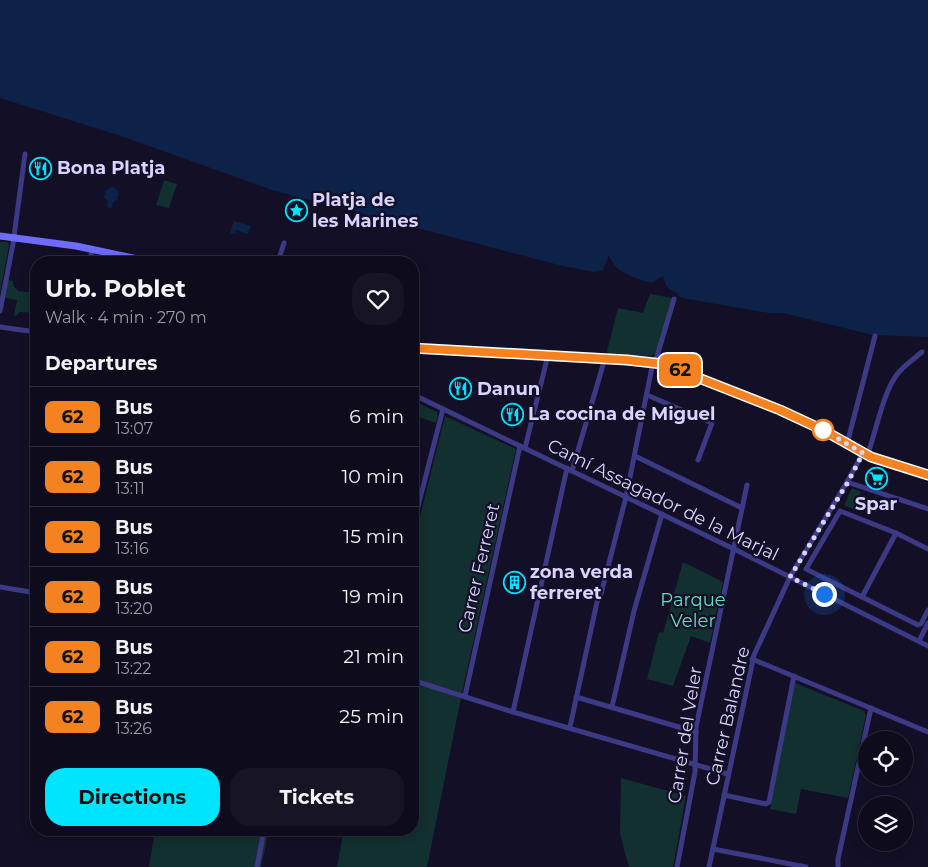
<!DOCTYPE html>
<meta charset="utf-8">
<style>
body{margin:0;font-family:Montserrat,sans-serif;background:#171425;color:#f1f3f6;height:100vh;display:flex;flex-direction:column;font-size:19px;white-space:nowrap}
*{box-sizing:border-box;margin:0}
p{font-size:16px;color:#9b9ba3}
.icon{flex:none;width:28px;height:28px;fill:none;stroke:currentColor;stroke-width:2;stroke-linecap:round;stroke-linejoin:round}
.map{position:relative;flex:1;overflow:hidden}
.drawer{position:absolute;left:30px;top:256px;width:389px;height:580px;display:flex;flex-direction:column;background:#0e0b1c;border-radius:20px;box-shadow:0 2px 12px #0003,0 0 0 1px #2e2b3b}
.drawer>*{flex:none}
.badge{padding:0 10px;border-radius:8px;font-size:18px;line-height:32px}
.controls{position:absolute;left:858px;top:731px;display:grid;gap:10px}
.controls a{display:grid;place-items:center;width:55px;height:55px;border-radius:50%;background:#0e0b1c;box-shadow:0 2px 12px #0003,0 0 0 1px #2e2b3b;font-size:25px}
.you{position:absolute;width:25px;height:25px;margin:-12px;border:4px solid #fff;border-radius:50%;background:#1a73e8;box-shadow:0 0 0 8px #1a73e833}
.map>.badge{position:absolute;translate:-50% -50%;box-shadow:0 0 0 2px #fff}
h2{padding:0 15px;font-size:19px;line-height:45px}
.round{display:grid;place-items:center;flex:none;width:52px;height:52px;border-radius:20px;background:#171425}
.overview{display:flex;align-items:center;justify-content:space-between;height:85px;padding:0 15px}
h1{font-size:24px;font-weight:700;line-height:38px}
.primary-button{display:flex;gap:10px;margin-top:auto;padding:10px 15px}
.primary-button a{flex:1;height:58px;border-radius:20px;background:#00e5ff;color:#111;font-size:20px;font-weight:700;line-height:58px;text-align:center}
.primary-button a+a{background:#171425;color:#f1f3f6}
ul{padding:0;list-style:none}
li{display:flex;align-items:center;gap:15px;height:60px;padding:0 15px;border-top:1px solid #2e2b3b}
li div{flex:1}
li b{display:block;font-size:19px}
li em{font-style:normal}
li .badge{min-width:55px;font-weight:700;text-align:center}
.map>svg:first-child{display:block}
.green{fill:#12302f}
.water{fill:#0c2248}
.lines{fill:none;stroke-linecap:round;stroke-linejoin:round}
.street{stroke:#3d3a85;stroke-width:5}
.secondary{stroke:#6f6bff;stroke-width:7}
.line-casing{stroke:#fff;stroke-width:11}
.line{stroke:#f58220;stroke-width:8}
.walk{stroke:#d9d4ff;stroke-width:5;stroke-dasharray:0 9}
.stop-dot{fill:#fff;stroke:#f58220;stroke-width:2.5}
.labels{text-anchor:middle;stroke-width:4.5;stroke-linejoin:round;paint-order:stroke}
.poi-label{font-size:18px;font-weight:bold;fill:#d9d4ff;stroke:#130f26;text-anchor:start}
.street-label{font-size:18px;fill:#d9d4ff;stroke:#130f26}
.park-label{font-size:18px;fill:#5fe0c0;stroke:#130f26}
</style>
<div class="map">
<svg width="928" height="867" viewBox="0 0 928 867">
<rect width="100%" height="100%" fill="#130f26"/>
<g class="green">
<path d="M164 180 177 184 169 208 156 205Z"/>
<path d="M0 242H7L9 245 0 293Z"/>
<path d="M8 280 13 281V284H15L13 285 18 291 36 293V313L20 312 16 316 14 315 17 300 5 298Z"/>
<path d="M650 294 672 298 657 353 651 356 608 354 607 351 618 308 643 313Z"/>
<path d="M412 400 437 412 438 416 436 423 413 415Z"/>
<path d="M445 416 516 449 462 693 413 678V545Z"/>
<path d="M852 488 861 492 853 509 844 505Z"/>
<path d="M683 562 723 582 710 643 691 636 673 686 647 679 659 632 663 633Z"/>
<path d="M413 682 461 698 427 867H337L344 830H412Z"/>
<path d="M795 683 864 711 866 715 848 798 801 789 796 814 770 809Z"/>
<path d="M621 778 686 796 673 867H629L620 834Z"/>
<path d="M155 830H269L261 867H149Z"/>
</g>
<g class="water">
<path d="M0 0H928V337L873 335 783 313H769L688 299 679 297 676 292C667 290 665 284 663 276L652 283C635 277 616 275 609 255L603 270 594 272 559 265 272 190 121 136 0 98Z"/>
<path d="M112 187 115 188 119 194 117 196 118 200 113 201 112 207 110 209 107 206 108 200 105 199 104 196 106 194 105 191Z"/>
<path d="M234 221 251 226 248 234 236 230 235 234 230 233Z"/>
</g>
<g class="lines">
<g class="street">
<path d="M90 262 92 249"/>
<path d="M278 262 284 243"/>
<path d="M0 311 13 244 25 154"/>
<path d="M0 327 36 332"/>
<path d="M655 363 674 299"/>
<path d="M412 394 734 549 928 646"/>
<path d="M647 395 712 423 698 460"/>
<path d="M847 444 875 336"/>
<path d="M525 448 548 355"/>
<path d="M635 456 742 508"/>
<path d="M867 456C876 433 883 390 899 372 905 365 915 358 922 352"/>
<path d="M572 471 603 365V358"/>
<path d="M847 482 928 509"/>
<path d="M412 530 443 409"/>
<path d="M928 549 896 533 840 511 806 569 918 625 921 624 928 610"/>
<path d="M0 587 36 593"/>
<path d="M862 597 896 533"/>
<path d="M919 641 928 623"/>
<path d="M752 659 928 732"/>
<path d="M412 680 513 712 728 774"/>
<path d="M465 696 520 446"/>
<path d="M576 697 696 732"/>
<path d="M612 707 634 611 662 514"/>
<path d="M513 712 567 468"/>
<path d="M570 727 597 602 601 594 626 497 653 362"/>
<path d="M724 795 766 804 769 802 794 676"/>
<path d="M713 849 806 867"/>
<path d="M257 867 264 830"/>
<path d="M677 867 695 772 696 727 747 485"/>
<path d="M709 867 754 655 790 577 847 482 863 453"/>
<path d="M838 867V859L871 708"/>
</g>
<g class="secondary">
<path d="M0 236 76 246 152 262"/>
<path d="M412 348 548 355 655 363 677 369 780 410 816 427 871 457 928 475"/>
</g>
</g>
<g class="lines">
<defs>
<path id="line" d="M412 348 627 360 663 364 780 410 823 430 871 457 928 475"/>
</defs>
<use href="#line" class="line-casing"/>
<use href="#line" class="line"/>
<path class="walk" d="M823 430 863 453 848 482 790 577 824 594"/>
</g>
<defs>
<symbol id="restaurant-ring" viewBox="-11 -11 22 22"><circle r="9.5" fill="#130f26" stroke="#00e5ff" stroke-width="1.5"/><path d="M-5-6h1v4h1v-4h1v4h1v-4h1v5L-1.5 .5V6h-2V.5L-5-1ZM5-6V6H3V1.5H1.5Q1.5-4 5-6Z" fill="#00e5ff"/></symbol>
<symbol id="sight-ring" viewBox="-11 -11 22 22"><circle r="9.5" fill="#130f26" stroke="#00e5ff" stroke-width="1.5"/><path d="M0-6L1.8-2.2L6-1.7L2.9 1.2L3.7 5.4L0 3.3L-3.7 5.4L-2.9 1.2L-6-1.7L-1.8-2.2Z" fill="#00e5ff"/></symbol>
<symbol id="supermarket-ring" viewBox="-11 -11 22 22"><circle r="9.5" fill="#130f26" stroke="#00e5ff" stroke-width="1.5"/><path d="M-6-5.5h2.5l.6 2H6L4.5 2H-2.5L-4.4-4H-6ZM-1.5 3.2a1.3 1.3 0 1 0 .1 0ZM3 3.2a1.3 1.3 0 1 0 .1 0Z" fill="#00e5ff"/></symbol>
<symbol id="building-ring" viewBox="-11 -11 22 22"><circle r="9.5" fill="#130f26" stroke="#00e5ff" stroke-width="1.5"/><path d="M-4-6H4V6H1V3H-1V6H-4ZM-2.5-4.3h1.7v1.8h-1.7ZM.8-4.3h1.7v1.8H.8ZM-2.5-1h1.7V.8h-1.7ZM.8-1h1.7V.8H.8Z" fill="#00e5ff"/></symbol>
</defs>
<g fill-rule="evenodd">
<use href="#restaurant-ring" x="28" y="156" width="25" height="25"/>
<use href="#sight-ring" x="284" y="198" width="25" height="25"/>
<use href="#restaurant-ring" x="448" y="376" width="25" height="25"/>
<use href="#restaurant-ring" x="500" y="402" width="25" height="25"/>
<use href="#supermarket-ring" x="864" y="466" width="25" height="25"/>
<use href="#building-ring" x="502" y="570" width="25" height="25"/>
</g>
<circle class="stop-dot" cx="823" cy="430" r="10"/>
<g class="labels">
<g class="poi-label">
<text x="57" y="174">Bona Platja</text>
<text x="312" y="206">Platja de<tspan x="312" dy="21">les Marines</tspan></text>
<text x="477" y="395">Danun</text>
<text x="528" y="420">La cocina de Miguel</text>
<text x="876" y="510" text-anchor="middle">Spar</text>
<text x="530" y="578">zona verda<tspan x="530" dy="21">ferreret</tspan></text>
</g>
<g class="street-label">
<text transform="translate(663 500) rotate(26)" y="6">Camí Assagador de la Marjal</text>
<text transform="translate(479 568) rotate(-77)" y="6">Carrer Ferreret</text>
<text transform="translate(728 716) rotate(-77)" y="6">Carrer Balandre</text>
<text transform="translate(685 735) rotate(-81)" y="6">Carrer del Veler</text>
</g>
<g class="park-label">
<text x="693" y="606">Parque<tspan x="693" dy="21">Veler</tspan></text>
</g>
</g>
</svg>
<div class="controls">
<a><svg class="icon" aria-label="locate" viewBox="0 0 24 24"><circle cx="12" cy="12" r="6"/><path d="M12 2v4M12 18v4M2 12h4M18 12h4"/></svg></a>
<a><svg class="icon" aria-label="layers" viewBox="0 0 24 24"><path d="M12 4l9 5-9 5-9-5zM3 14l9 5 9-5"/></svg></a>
</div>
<div class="you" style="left:824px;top:594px"></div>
<b class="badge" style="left:680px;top:370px;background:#f58220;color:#111">62</b>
<section class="drawer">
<div class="overview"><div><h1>Urb. Poblet</h1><p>Walk · 4 min · 270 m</p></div><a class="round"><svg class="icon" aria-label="heart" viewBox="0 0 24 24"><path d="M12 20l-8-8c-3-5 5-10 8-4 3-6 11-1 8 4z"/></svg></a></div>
<h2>Departures</h2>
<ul>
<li><span class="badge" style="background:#f58220;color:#111">62</span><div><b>Bus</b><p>13:07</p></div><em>6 min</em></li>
<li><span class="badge" style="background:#f58220;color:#111">62</span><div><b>Bus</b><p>13:11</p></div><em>10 min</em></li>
<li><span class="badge" style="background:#f58220;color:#111">62</span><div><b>Bus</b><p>13:16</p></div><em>15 min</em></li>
<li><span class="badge" style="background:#f58220;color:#111">62</span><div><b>Bus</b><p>13:20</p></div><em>19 min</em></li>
<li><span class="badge" style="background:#f58220;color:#111">62</span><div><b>Bus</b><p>13:22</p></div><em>21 min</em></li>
<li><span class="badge" style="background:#f58220;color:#111">62</span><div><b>Bus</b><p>13:26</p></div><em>25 min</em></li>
</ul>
<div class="primary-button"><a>Directions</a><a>Tickets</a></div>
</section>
</div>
